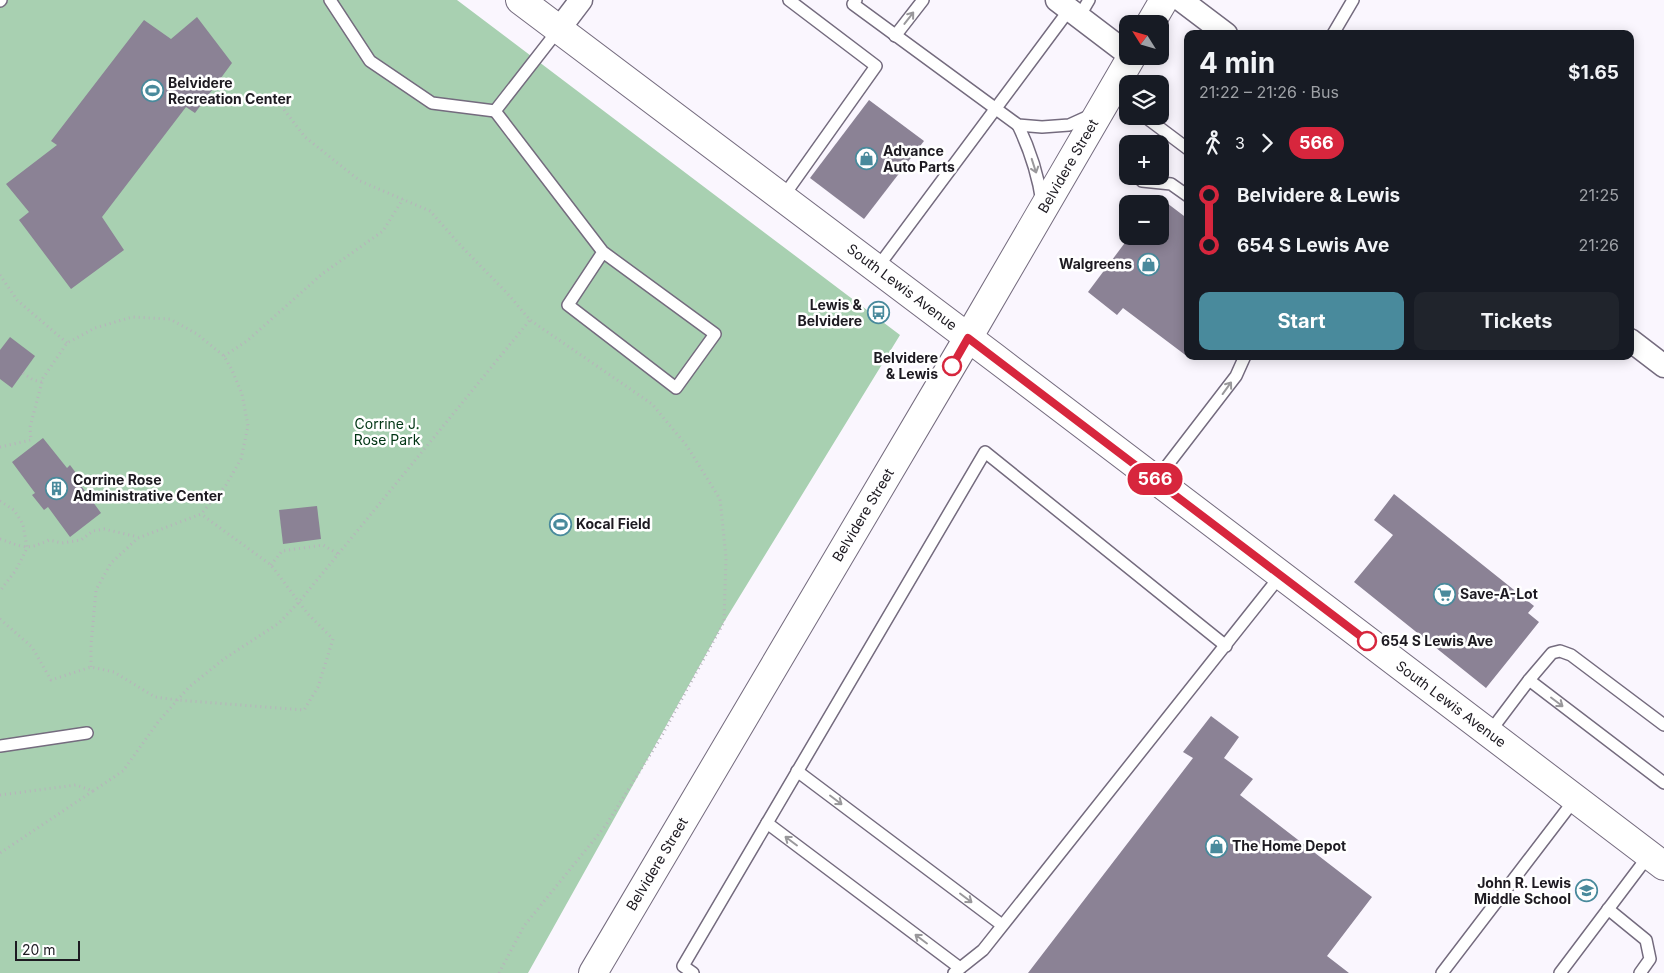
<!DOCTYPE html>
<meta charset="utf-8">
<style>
body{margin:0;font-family:Inter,sans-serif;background:#20242c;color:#f1f3f6;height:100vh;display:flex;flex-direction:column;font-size:19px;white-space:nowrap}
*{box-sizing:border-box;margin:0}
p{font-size:16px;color:#9ea1a6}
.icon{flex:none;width:28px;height:28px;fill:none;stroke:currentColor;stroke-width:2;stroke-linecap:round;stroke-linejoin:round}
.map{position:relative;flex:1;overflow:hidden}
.drawer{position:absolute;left:1184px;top:30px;width:450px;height:330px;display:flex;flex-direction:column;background:#171b24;border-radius:10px;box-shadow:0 2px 12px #0003}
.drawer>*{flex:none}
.badge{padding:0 10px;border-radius:16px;font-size:18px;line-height:32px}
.needle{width:32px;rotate:307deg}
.buttons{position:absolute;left:1119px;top:15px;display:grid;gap:10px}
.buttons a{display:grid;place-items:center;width:50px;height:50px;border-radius:10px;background:#171b24;box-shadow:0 2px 12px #0003;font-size:25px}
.scale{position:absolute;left:15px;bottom:12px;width:65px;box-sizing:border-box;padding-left:5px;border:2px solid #1d1a21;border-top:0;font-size:14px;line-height:18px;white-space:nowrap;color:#1d1a21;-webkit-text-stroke:4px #fff;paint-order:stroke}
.map>.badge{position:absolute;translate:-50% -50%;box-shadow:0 0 0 2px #fff}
.legs{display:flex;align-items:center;gap:8px;height:55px;padding:0 15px;font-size:16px}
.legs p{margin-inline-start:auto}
.summary{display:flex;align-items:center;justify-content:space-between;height:85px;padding:0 15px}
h1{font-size:28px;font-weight:700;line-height:38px}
.action{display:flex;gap:10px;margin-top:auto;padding:10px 15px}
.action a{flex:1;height:58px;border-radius:10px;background:#498a9c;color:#fff;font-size:20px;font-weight:700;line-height:58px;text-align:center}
.action a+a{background:#20242c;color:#f1f3f6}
ul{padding:0 15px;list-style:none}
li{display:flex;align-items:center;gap:18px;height:50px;font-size:19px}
li i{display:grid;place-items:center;width:8px;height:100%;margin:0 6px;background:currentColor}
li i::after{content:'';width:12px;height:12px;margin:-6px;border:4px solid;border-radius:50%;background:#171b24}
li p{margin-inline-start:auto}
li:first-child i{background:linear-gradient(#0000 50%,currentColor 0)}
li:last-child i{background:linear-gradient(currentColor 50%,#0000 0)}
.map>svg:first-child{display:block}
.green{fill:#a8d0b1}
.building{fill:#8b8295}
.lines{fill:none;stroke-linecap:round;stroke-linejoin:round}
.service-casing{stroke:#746b7e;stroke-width:14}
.minor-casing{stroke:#746b7e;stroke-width:25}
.secondary-casing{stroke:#746b7e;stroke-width:30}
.path{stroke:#b7b3bb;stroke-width:3;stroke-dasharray:1 4;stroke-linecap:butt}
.service{stroke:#fff;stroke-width:11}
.minor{stroke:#fff;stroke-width:22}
.secondary{stroke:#fff;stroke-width:28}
.oneway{stroke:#99989b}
.line-1-casing{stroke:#fff;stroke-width:11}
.line-1{stroke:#d7263d;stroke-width:8}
.stop-1-dot{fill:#fff;stroke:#d7263d;stroke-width:2.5}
.labels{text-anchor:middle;stroke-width:5;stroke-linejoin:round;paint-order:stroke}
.poi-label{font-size:14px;font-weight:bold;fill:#1d1a21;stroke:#fff;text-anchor:start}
.street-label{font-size:14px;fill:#1d1a21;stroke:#fff}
.stop-label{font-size:14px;font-weight:bold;fill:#1d1a21;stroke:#fff;text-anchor:end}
.park-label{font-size:14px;fill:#003514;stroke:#fff}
</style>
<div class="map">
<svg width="1664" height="973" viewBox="0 0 1664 973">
<rect width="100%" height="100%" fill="#faf6fe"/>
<path class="green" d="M0 0H457L900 335 724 622 528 973H0Z"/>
<g class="building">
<path d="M197 17 232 63 195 113 186 107 102 217 124 250 71 289 19 220 29 212 6 184 57 145 51 141 144 20 171 39Z"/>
<path d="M869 100 924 141 864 219 810 178Z"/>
<path d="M1159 197 1188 219V357L1123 308 1117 315 1088 292 1130 236H1160V204H1154Z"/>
<path d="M10 337 35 356 12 388 0 379V350Z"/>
<path d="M43 438 67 468 70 465 82 481 79 483 101 513 70 537 48 507 44 510 32 495 35 493 12 462Z"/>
<path d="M1394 494 1534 606 1528 613 1539 622 1486 688 1354 582 1393 535 1374 520Z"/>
<path d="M317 506 321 539 283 544 279 510Z"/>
<path d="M1211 716 1239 737 1224 758 1253 779 1240 795 1372 897 1327 956 1349 973H1028L1193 758 1183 752Z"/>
</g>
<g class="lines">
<defs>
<g id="service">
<path d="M330 0 370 61 432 103 495 111"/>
<path d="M856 0 853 4 1018 125 1042 127 1069 125 1091 115"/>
<path d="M0 1 1 0"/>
<path d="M1079 17 1089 0"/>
<path d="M559 29 495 111 603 252 715 334 676 388 568 305 603 252"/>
<path d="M1333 34 1353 0"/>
<path d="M895 36 923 0"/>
<path d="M1111 91 1128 104"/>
<path d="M1144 116 1188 149"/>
<path d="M1018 125C1030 150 1038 174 1042 202"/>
<path d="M1142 181 1171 184 1188 196"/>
<path d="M783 197 876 66 789 0"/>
<path d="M877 268 1069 10"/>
<path d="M1156 480 1236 376 1245 356"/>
<path d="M1529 680 1552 653 1560 651 1571 655 1664 725"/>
<path d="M1489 733 1529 680 1664 783"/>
<path d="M0 746 87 733"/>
<path d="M797 771 1002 925"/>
<path d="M767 823 960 968"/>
<path d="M1608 909 1646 940 1650 959 1640 973"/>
<path d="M693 973 683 966 985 452 1226 646"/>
<path d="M954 973 983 950 1281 575"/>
<path d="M1442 973 1575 799"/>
<path d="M1560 973 1649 855"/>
</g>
<g id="minor">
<path d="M1057 0 1128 54"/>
<path d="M1181 0 1226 34"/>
<path d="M559 29 581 0"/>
<path d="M1630 340 1664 366"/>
</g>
<g id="secondary">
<path d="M520 0 994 357 1664 866"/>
<path d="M1150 24 1164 0"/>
<path d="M593 973 968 338 1132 56"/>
</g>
</defs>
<use href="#service" class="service-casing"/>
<use href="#minor" class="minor-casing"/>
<use href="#secondary" class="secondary-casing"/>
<g class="path">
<path d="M0 275 17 300 67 343"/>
<path d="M224 356 247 341 322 274 383 231 403 199"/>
<path d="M23 373 33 380 42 382"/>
<path d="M0 447 31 440 30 427 43 378 67 343 95 328 132 317 170 319 197 334 224 356 232 370 242 394 248 426 241 459 226 485 201 514 138 538 111 563 96 590 91 645V667"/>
<path d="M0 501 14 510 23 524 27 548 16 570 0 591"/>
<path d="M0 539C23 547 26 551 49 540L62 543 81 540 93 531 104 529 138 537"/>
<path d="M271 565 282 551 323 545 338 554"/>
<path d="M0 619 32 647 51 680 91 667 114 672 155 697 177 700 304 710 318 687 333 639 308 614 271 565 201 514"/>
<path d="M93 791 123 771 158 722 189 687 224 659 279 623 299 602 530 320 507 293 462 247 430 211 360 181 305 137 272 94"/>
<path d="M0 795 76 785 93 791 0 853"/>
<path d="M499 973 524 926 606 825 660 739 724 622 726 557 720 499 687 446 652 404 530 320"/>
</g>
<use href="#service" class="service"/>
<use href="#minor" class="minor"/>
<use href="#secondary" class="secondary"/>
</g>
<defs><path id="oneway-shaft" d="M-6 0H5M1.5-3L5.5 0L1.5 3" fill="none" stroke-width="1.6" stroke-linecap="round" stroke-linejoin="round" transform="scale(1.25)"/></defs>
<g class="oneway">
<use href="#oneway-shaft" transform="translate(909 18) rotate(-52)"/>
<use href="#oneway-shaft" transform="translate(1034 166) rotate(72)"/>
<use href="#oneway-shaft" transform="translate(1227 388) rotate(-54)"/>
<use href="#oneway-shaft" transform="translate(1557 702) rotate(37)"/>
<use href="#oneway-shaft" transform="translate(836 800) rotate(37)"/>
<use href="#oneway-shaft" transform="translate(791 841) rotate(-143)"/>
<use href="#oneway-shaft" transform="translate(966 898) rotate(37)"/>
<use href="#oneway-shaft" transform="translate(921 939) rotate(-143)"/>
</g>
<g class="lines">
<defs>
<path id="line-1" d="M952 366 968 338 1367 641"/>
</defs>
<use href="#line-1" class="line-1-casing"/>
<use href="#line-1" class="line-1"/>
</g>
<defs>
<symbol id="stadium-ring" viewBox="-11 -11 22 22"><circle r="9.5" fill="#fff" stroke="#498a9c" stroke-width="1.5"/><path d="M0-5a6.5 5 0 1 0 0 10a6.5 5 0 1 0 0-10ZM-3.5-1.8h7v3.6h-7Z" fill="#498a9c"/></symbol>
<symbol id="shop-ring" viewBox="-11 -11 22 22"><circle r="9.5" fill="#fff" stroke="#498a9c" stroke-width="1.5"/><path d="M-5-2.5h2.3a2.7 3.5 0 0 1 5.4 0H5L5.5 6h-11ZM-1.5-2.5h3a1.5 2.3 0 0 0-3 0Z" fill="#498a9c"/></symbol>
<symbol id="bus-ring" viewBox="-11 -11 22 22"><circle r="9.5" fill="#fff" stroke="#498a9c" stroke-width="1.5"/><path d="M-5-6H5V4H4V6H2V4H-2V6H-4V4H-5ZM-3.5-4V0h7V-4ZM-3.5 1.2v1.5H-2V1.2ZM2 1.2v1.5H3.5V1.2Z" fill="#498a9c"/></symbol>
<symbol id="building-ring" viewBox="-11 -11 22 22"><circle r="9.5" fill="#fff" stroke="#498a9c" stroke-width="1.5"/><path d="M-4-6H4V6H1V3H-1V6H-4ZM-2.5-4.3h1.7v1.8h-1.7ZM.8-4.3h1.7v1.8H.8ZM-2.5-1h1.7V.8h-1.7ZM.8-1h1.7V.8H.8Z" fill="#498a9c"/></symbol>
<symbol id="supermarket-ring" viewBox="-11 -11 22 22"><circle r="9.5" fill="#fff" stroke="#498a9c" stroke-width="1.5"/><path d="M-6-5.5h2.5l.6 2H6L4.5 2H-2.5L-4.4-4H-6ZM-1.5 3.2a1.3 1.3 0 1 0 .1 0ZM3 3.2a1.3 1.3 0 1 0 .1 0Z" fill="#498a9c"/></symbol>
<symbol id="school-ring" viewBox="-11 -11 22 22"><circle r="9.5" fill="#fff" stroke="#498a9c" stroke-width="1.5"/><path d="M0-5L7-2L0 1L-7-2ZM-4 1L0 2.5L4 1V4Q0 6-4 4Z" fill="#498a9c"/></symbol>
</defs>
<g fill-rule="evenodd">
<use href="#stadium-ring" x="140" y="78" width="25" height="25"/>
<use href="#shop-ring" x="854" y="146" width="25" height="25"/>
<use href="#shop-ring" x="1136" y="252" width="25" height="25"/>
<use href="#bus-ring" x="866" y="300" width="25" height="25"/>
<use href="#building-ring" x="44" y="476" width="25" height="25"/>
<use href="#stadium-ring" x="548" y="512" width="25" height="25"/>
<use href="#supermarket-ring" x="1432" y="582" width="25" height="25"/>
<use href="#shop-ring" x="1204" y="834" width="25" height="25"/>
<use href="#school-ring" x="1574" y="878" width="25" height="25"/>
</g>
<g class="stop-1-dot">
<circle cx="952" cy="366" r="9"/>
<circle cx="1367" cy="641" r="9"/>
</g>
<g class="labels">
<g class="poi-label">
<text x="168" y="88">Belvidere<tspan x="168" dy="16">Recreation Center</tspan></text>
<text x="883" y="156">Advance<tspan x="883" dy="16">Auto Parts</tspan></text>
<text x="1132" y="269" text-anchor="end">Walgreens</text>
<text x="862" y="310" text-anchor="end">Lewis &amp;<tspan x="862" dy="16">Belvidere</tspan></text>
<text x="73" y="485">Corrine Rose<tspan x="73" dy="16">Administrative Center</tspan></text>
<text x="576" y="529">Kocal Field</text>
<text x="1460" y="599">Save-A-Lot</text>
<text x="1232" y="851">The Home Depot</text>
<text x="1571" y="888" text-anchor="end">John R. Lewis<tspan x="1571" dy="16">Middle School</tspan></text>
</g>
<g class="street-label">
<text transform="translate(1068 166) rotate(-60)" y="5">Belvidere Street</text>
<text transform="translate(902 287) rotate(37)" y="5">South Lewis Avenue</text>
<text transform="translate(863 515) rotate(-59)" y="5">Belvidere Street</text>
<text transform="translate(1451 704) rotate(37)" y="5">South Lewis Avenue</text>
<text transform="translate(657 864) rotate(-59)" y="5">Belvidere Street</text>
</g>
<g class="stop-label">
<text x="938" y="363">Belvidere<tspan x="938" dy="16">&amp; Lewis</tspan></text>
<text x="1381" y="646" text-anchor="start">654 S Lewis Ave</text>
</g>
<g class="park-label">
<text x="387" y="429">Corrine J.<tspan x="387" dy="16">Rose Park</tspan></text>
</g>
</g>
</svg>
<div class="buttons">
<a><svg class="needle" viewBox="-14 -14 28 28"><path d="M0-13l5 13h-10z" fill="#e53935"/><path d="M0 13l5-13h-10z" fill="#9ea1a6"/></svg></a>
<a><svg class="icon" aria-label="layers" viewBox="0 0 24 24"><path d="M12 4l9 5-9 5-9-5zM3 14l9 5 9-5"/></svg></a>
<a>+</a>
<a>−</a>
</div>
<div class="scale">20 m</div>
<b class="badge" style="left:1155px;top:479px;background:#d7263d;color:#fff">566</b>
<section class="drawer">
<div class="summary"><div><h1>4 min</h1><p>21:22 – 21:26 · Bus</p></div><b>$1.65</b></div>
<div class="legs"><svg class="icon" aria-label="walk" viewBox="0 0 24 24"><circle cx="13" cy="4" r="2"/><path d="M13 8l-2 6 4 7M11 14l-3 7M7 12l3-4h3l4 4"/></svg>3<svg class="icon" aria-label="forward" viewBox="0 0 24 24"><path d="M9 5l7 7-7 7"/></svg><b class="badge" style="background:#d7263d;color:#fff">566</b></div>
<ul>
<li><i style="color:#d7263d"></i><b>Belvidere &amp; Lewis</b><p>21:25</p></li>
<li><i style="color:#d7263d"></i><b>654 S Lewis Ave</b><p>21:26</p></li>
</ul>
<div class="action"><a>Start</a><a>Tickets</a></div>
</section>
</div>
